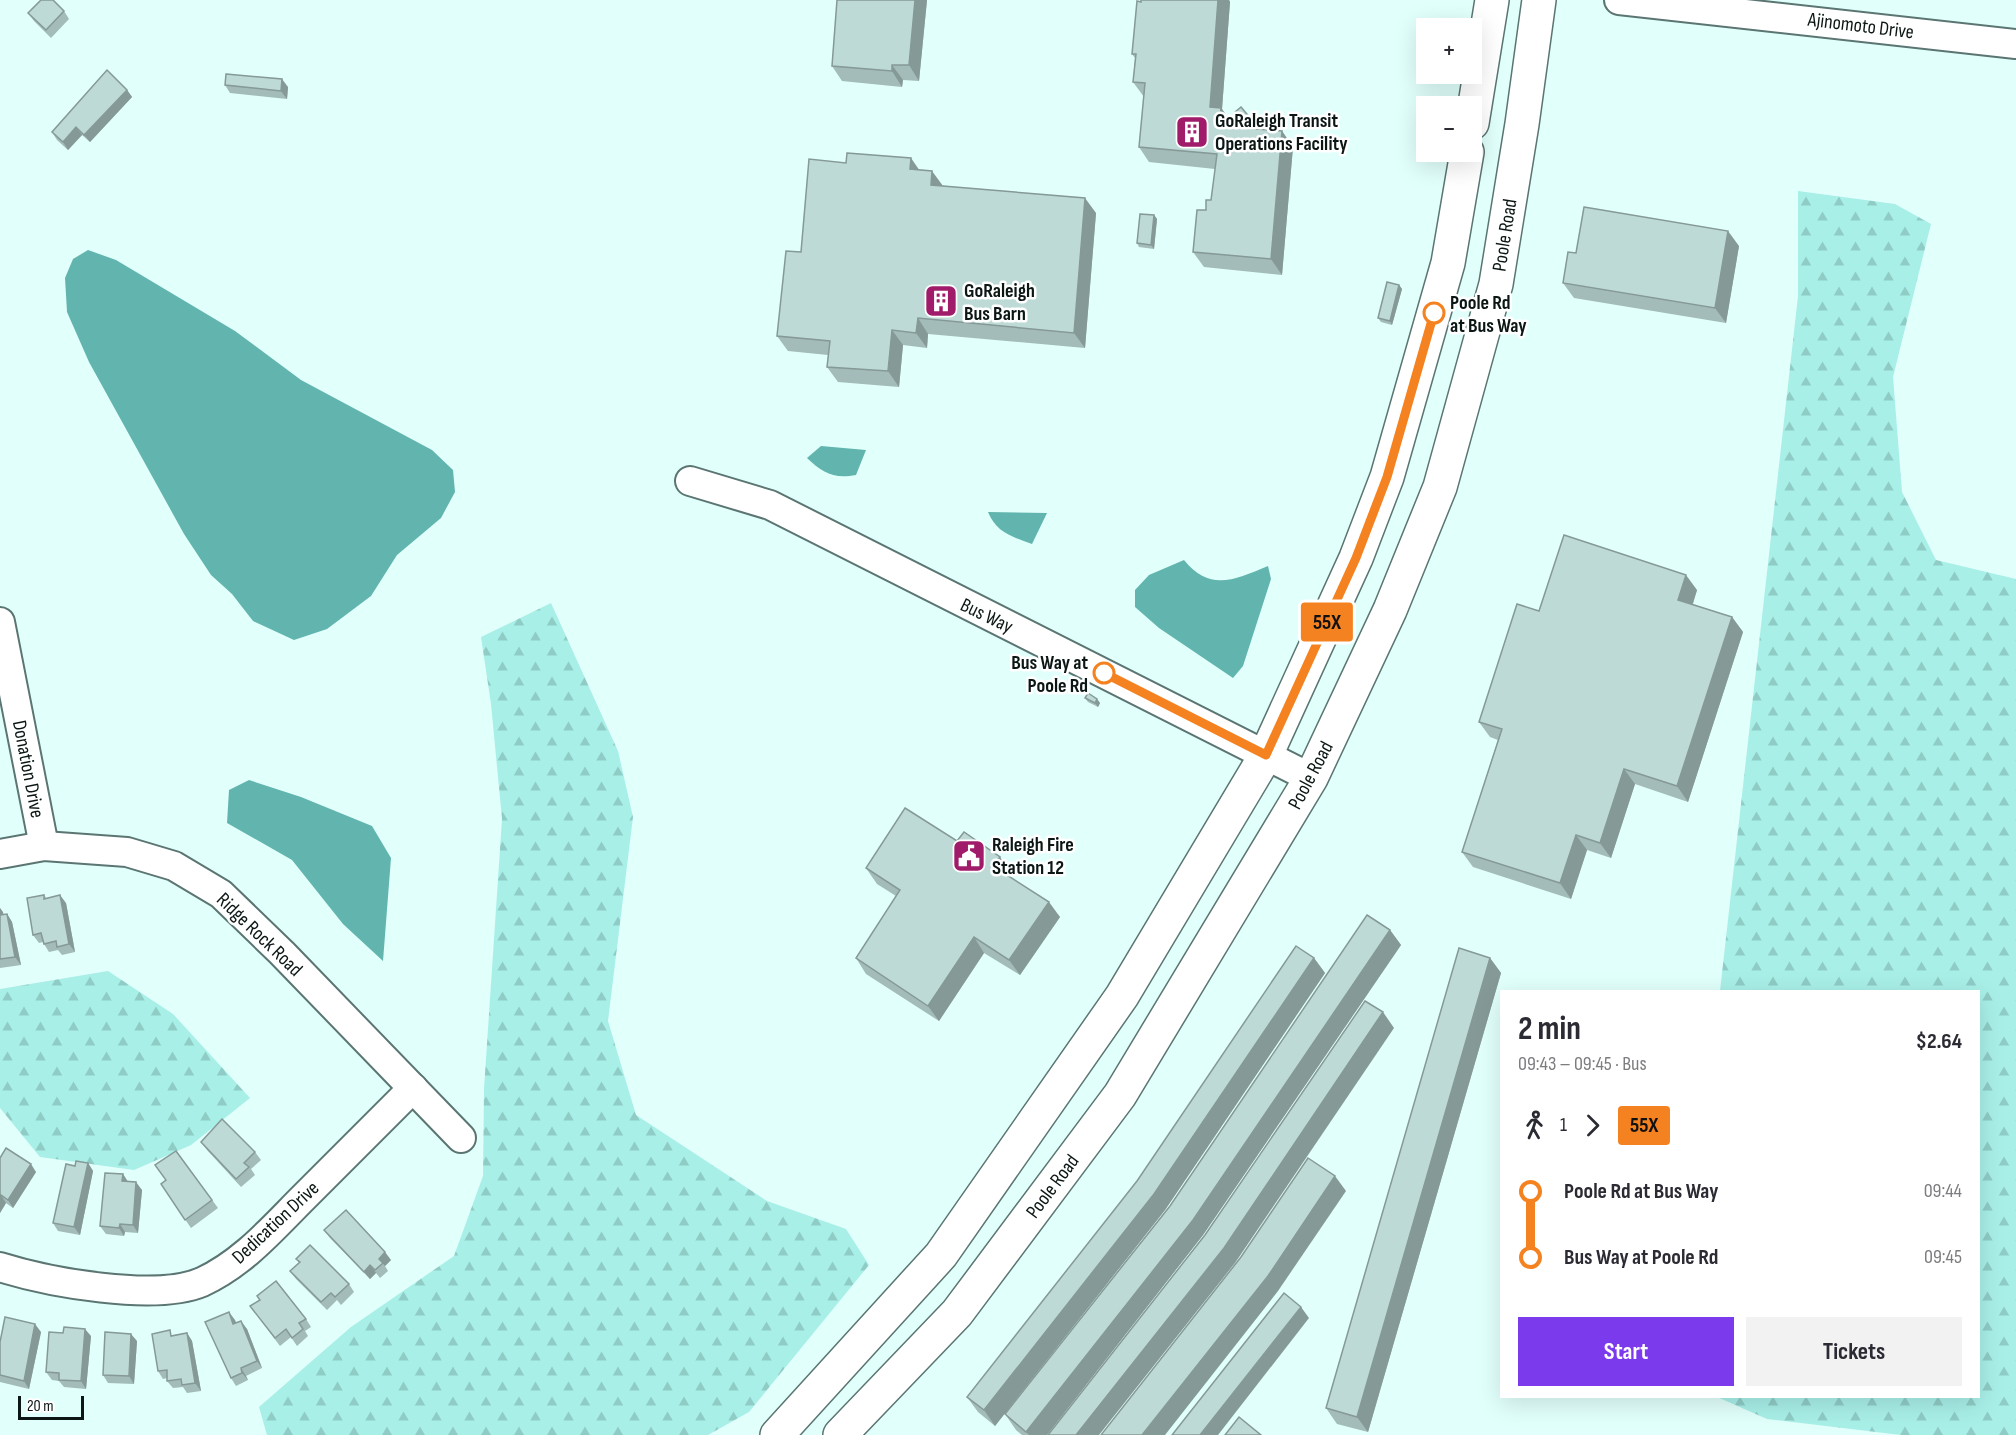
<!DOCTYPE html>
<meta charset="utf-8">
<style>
body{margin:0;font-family:"Sofia Sans Condensed",sans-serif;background:#f2f2f3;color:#2b2b33;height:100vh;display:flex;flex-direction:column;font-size:22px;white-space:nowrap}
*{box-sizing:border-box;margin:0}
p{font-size:20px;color:#7c7c81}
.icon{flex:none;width:33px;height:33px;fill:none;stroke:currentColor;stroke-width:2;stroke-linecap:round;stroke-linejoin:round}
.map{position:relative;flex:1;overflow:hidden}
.sheet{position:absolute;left:1500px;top:990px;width:480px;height:408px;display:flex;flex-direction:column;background:#fff;border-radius:0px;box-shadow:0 6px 24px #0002}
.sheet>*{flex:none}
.badge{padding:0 12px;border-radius:4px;font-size:21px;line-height:39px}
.controls{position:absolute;left:1416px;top:18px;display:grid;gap:12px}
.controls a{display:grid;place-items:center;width:66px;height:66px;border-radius:0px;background:#fff;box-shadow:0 6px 24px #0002;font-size:30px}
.scale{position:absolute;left:18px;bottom:15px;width:66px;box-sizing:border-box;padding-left:6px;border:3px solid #0b1615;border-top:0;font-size:16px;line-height:21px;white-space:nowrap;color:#0b1615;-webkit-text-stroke:4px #fff;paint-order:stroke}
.map>.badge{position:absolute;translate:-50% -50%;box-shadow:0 0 0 3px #fff}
.legs{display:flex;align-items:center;gap:9px;height:66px;padding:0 18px;font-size:20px}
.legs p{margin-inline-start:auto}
.summary{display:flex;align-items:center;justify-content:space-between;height:102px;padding:0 18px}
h1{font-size:33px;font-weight:700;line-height:45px}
.primary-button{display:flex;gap:12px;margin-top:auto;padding:12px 18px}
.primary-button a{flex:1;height:69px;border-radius:0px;background:#7c3aed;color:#fff;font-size:24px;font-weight:700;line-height:69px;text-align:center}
.primary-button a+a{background:#f2f2f3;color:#2b2b33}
ul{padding:0 18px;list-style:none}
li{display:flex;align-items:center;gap:21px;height:66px;font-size:22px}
li i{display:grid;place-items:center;width:9px;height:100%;margin:0 8px;background:currentColor}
li i::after{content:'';width:15px;height:15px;margin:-8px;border:4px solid;border-radius:50%;background:#fff}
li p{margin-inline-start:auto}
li:first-child i{background:linear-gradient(#0000 50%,currentColor 0)}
li:last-child i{background:linear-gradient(currentColor 50%,#0000 0)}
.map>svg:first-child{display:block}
.forest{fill:url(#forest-firs)}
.water{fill:#62b5ae}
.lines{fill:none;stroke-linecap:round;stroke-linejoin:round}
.minor-casing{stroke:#5a7572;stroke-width:32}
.major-casing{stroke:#5a7572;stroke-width:36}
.minor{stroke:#fff;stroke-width:28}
.major{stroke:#fff;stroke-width:33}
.wall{fill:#a3bbb9}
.shaded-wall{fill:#859996}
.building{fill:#bedad7;stroke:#859996;stroke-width:1.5}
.line-1-casing{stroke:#fff;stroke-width:14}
.line-1{stroke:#f58220;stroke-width:9}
.stop-1-dot{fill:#fff;stroke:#f58220;stroke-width:3}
.labels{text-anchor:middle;stroke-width:5;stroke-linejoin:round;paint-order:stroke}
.street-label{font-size:20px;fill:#0b1615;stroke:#fff}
.poi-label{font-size:20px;font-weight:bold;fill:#0b1615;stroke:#fff;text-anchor:start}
.stop-label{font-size:20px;font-weight:bold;fill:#0b1615;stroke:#fff;text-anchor:start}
</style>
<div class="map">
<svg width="2016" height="1435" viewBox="0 0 2016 1435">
<defs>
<pattern id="forest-firs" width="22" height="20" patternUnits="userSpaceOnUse" patternTransform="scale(1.5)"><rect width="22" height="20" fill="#a8efe8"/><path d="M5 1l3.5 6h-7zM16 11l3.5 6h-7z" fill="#8fccc6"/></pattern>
</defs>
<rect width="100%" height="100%" fill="#e1fffb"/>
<g class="forest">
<path d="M1798 191 1895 204 1931 224 1893 377 1902 492 1936 560 2016 579V1435H1901L1767 1419 1717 1397 1978 1396V992L1720 991 1798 296Z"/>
<path d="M551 603 618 751 633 817 608 1021 636 1115 767 1201 846 1229 869 1265 749 1412 708 1435H267L259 1407 351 1327 454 1256 483 1176 484 1089 502 819 491 704 481 637Z"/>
<path d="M108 971 173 1014 250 1098 191 1145 134 1170 40 1157 0 1108V989Z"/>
</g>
<g class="water">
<path d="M88 250 116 260 235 331 301 380 432 450 453 470 455 492 441 518 397 555 371 596 327 629 294 640 253 621 232 594 211 575 184 534 89 362 67 312 65 278 73 259Z"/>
<path d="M821 446 866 450 856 475C833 479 823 473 807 458Z"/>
<path d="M988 512 1047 513 1032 544C1012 537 996 532 988 512Z"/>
<path d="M1184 560C1210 592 1234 580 1268 566L1271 579 1243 666 1233 678 1159 628 1135 607V590L1149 575Z"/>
<path d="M249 780 301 797 372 826 391 858 383 961 343 924 292 860 227 823 229 790Z"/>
</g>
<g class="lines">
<defs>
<g id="minor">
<path d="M1619 0 2016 44"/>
<path d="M690 481 770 505 1311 778"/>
<path d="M0 622 44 846"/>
<path d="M0 854 44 846 127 852 174 866 221 894 282 953 461 1138"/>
<path d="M0 1267C48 1282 155 1302 202 1282 243 1263 272 1229 303 1198 340 1161 376 1125 413 1088"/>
</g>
<g id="major">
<path d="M1472 123 1492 0"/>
<path d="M777 1435 941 1255 1122 996 1266 755 1356 558 1387 477 1448 263 1467 152"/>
<path d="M840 1435 957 1313 1120 1095 1311 778 1390 610 1440 487 1496 284 1522 124 1539 0"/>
</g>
</defs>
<use href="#minor" class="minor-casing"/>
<use href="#major" class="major-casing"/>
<use href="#minor" class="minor"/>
<use href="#major" class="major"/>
</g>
<g class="wall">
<path d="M927 0 919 81 903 80 902 87 842 81 832 66Z"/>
<path d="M1229 0 1230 2 1222 109 1232 124 1231 127 1282 131 1293 147 1282 275 1204 267 1193 252 1206 210 1211 200 1215 169 1149 162 1139 147 1144 97 1133 82 1135 58 1132 54 1141 2Z"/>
<path d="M64 11 69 19 51 38 34 21 28 13Z"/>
<path d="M225 85 288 87 287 99 230 93Z"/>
<path d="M127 90 132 97 90 142 82 135 68 150 57 140 52 132Z"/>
<path d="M1238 116 1251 119 1254 123 1248 128Z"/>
<path d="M919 170 943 186 1096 213 1085 348 928 334 927 348 903 345 899 387 838 382 827 367 828 355 788 351 777 336 801 252Z"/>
<path d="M1154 215 1157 219 1154 249 1139 247 1137 243Z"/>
<path d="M1739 246 1726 323 1574 298 1563 283 1576 253Z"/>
<path d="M1399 285 1402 289 1392 325 1381 322 1378 318Z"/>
<path d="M1697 590 1693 604 1732 617 1743 632 1688 802 1635 784 1611 858 1587 850 1571 899 1473 867 1462 852 1498 740 1490 737 1479 722 1539 611Z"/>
<path d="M1085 698 1097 699 1100 703 1098 707 1088 702Z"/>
<path d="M957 841 1000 857 1010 873 1008 876 1060 917 1020 975 984 953 939 1021 866 974 856 958 896 896 877 884 866 868Z"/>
<path d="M44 895 47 899 66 903 75 952 62 955 58 950 49 952 44 944 43 942 39 943 33 935Z"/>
<path d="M0 908 3 914H7L12 922 21 965 0 968Z"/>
<path d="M1390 930 1401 945 1203 1235 1047 1435H1022L1016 1430 1005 1414Z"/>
<path d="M1314 958 1325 973 1165 1210 995 1426 978 1412 967 1397Z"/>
<path d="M1490 958 1501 973 1368 1432 1337 1424 1326 1408Z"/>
<path d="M201 1142 255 1152 261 1160 251 1169 255 1175 241 1187 207 1150Z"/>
<path d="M176 1151 218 1208 191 1228 161 1184 166 1180Z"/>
<path d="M0 1158 36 1172 13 1208 6 1203 0 1213Z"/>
<path d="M88 1163 93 1171 80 1235 58 1231 53 1223 75 1166Z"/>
<path d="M123 1174 128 1182 142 1190 138 1233 125 1232 124 1236 106 1234 100 1226Z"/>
<path d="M324 1230 391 1260 385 1266 388 1271 380 1278 376 1273 370 1279 330 1238Z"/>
<path d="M296 1259 349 1284 354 1292 341 1305 337 1300 327 1310 296 1279 290 1271 299 1263Z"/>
<path d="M260 1300 306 1319 311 1327 305 1331 308 1336 297 1346 291 1337 280 1346 256 1314Z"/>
<path d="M235 1320 236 1323 247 1329 262 1368 246 1376 248 1380 236 1386 231 1378Z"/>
<path d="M41 1332 29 1389 0 1382V1342Z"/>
<path d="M187 1333 192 1341 201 1391 187 1393 183 1387 173 1388 167 1381V1378L163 1379 158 1371 174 1335Z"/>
<path d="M91 1336 86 1389 64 1387 59 1381 52 1380 46 1372Z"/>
<path d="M137 1341 134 1384 108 1383 103 1375Z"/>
</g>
<g class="shaded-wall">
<path d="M915 0H927L919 81 909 65Z"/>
<path d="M1218 0H1229L1230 2 1222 109 1232 124 1230 141 1219 126 1210 107Z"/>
<path d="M892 65 903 80 902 87 892 71Z"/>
<path d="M282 79 288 87 287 99 281 91Z"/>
<path d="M127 90 132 97 90 142 84 135Z"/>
<path d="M76 127 82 135 68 150 63 142Z"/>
<path d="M1282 131 1293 147 1282 275 1271 259Z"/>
<path d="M911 158 922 174 910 169Z"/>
<path d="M932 171 943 186 931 185Z"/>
<path d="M1085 198 1096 213 1085 348 1074 333Z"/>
<path d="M1154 215 1157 219 1154 249 1151 245Z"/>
<path d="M1728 231 1739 246 1726 323 1715 308Z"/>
<path d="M1399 285 1402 289 1392 325 1390 321Z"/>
<path d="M918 318 928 334 927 348 916 333Z"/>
<path d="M892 330 903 345 899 387 888 371Z"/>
<path d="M1686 575 1697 590 1689 615 1678 600Z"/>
<path d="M1732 617 1743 632 1688 802 1677 786Z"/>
<path d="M1097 699 1100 703 1098 707 1095 703Z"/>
<path d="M1624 769 1635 784 1611 858 1600 843Z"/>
<path d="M1576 835 1587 850 1571 899 1560 883Z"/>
<path d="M1000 857 1010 873 1004 882 993 866Z"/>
<path d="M60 895 66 903 75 952 69 944Z"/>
<path d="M1049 902 1060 917 1020 975 1009 960Z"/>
<path d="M0 908 3 912 5 923 0 916Z"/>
<path d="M7 914 12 922 21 965 15 957Z"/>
<path d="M1390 930 1401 945 1203 1235 1047 1435H1029L1026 1432Z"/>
<path d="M974 937 984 953 939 1021 928 1006Z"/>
<path d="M1314 958 1325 973 1165 1210 995 1426 984 1410Z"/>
<path d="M1490 958 1501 973 1368 1432 1357 1417Z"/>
<path d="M1383 1012 1394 1028 1235 1263 1099 1435H1076Z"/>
<path d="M88 1163 93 1171 80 1235 74 1227Z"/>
<path d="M31 1164 36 1172 13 1208 8 1200Z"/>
<path d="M123 1174 128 1182 122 1181Z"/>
<path d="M1335 1176 1346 1191 1278 1291 1165 1435H1142Z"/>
<path d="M136 1182 142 1190 138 1233 133 1225Z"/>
<path d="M1 1195 6 1203 0 1213V1196Z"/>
<path d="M120 1224 125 1232 124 1236 119 1228Z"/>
<path d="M385 1252 391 1260 385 1266 379 1259Z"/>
<path d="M370 1265 376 1273 370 1279 364 1272Z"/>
<path d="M1301 1307 1309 1318 1218 1435H1200Z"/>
<path d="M229 1312 235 1320 239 1332 233 1324Z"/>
<path d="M241 1321 247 1329 262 1368 257 1361Z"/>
<path d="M35 1324 41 1332 29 1389 24 1381Z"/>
<path d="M85 1329 91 1336 86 1389 81 1381Z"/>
<path d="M187 1333 192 1341 201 1391 195 1383Z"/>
<path d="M131 1334 137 1341 134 1384 129 1376Z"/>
<path d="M241 1368 246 1376 248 1380 242 1373Z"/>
</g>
<g class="building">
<path d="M41 0H53L64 11 46 30 28 13Z"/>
<path d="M837 0H915L909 65H892V71L832 66Z"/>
<path d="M1141 0H1218L1210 107 1221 108 1219 126 1282 131 1271 259 1193 252 1197 210H1206V200H1211L1217 154 1139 147 1145 83 1133 82 1136 54H1132L1137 1 1141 2Z"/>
<path d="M107 70 127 90 84 135 76 127 63 142 52 132Z"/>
<path d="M226 74 282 79 281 91 225 85Z"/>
<path d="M1241 107 1251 119 1245 124 1235 112Z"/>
<path d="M847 153 911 158 910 169 932 171 931 185 1085 198 1074 333 918 318 916 333 892 330 888 371 827 367 830 341 777 336 786 251 801 252 809 159 846 163Z"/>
<path d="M1584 207 1728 231 1715 308 1563 283 1568 252 1576 253Z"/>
<path d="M1140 214 1154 215 1151 245 1137 243Z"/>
<path d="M1387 282 1399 285 1390 321 1378 318Z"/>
<path d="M1564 535 1686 575 1678 600 1732 617 1677 786 1624 769 1600 843 1576 835 1560 883 1462 852 1502 729 1479 722 1517 604 1539 611Z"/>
<path d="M1088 693 1097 699 1095 703 1085 698Z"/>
<path d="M905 808 957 841 964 832 1000 857 993 866 1049 902 1009 960 974 937 928 1006 856 958 900 890 866 868Z"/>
<path d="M44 895V899L60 895 69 944 57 947 56 941 44 944 41 933 33 935 27 898Z"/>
<path d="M7 914 15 957 0 959V915Z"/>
<path d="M1367 915 1390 930 1193 1220 1026 1432 1005 1414 1170 1206Z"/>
<path d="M1296 946 1314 958 1154 1194 984 1410 967 1397 1137 1181Z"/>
<path d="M1459 948 1490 958 1357 1417 1326 1408Z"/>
<path d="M1365 1001 1383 1012 1224 1248 1076 1435H1048L1205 1235Z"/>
<path d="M222 1119 255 1152 244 1163 249 1167 236 1179 201 1142Z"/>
<path d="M6 1148 31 1164 8 1200 1 1195 0 1196V1158Z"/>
<path d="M176 1151 212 1200 185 1220 161 1184 166 1180 155 1165Z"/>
<path d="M1308 1158 1335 1176 1268 1276 1142 1435H1101L1241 1257Z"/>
<path d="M76 1161 88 1163 74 1227 53 1223 66 1164 75 1166Z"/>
<path d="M105 1173 123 1174 122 1181 136 1182 133 1225 120 1224 119 1228 100 1226Z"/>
<path d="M346 1210 385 1252 379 1259 383 1263 375 1270 370 1265 364 1272 324 1230Z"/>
<path d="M310 1245 349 1284 335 1297 331 1293 321 1302 290 1271 300 1262 296 1259Z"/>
<path d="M276 1281 306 1319 299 1323 303 1329 292 1338 286 1329 275 1338 250 1306 260 1300 257 1296Z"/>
<path d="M1284 1293 1301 1307 1200 1435H1172Z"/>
<path d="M229 1312 233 1324 241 1321 257 1361 241 1368 242 1373 231 1378 205 1322Z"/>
<path d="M5 1317 35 1324 24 1381 0 1375V1342Z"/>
<path d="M64 1327 85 1329 81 1381 59 1380V1373L46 1372 49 1332 63 1333Z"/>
<path d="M170 1330 171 1336 187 1333 195 1383 182 1385 181 1379 167 1381V1370L158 1371 152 1334Z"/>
<path d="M105 1332 131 1334 129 1376 103 1375Z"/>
<path d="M1239 1417 1261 1435H1225Z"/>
</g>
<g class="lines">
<defs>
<path id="line-1" d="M1104 673 1266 755 1356 558 1387 477 1434 313"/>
</defs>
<use href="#line-1" class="line-1-casing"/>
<use href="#line-1" class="line-1"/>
</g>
<defs>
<symbol id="building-square" viewBox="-11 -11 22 22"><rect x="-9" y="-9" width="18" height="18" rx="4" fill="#a01b6a" stroke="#fff"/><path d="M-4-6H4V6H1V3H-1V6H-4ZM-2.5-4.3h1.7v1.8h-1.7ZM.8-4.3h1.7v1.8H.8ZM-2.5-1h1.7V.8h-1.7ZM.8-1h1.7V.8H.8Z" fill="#fff"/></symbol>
<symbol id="civic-square" viewBox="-11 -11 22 22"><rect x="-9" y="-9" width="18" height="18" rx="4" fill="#a01b6a" stroke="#fff"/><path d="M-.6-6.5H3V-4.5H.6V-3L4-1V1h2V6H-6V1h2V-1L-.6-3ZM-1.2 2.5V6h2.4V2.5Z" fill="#fff"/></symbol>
</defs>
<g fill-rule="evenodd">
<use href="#building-square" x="1173" y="113" width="38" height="38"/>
<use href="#building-square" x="922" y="282" width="38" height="38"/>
<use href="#civic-square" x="950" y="837" width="38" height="38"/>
</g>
<g class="stop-1-dot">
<circle cx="1434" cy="313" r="10"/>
<circle cx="1104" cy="673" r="10"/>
</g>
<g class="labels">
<g class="street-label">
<text transform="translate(1861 25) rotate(7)" y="7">Ajinomoto Drive</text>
<text transform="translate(1504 235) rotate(-81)" y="7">Poole Road</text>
<text transform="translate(987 615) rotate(26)" y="7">Bus Way</text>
<text transform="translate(29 769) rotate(79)" y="7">Donation Drive</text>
<text transform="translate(1310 775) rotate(-62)" y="7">Poole Road</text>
<text transform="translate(260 934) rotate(44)" y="7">Ridge Rock Road</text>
<text transform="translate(1052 1186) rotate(-53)" y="7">Poole Road</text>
<text transform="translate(275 1222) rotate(-43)" y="7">Dedication Drive</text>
</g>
<g class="poi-label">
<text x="1215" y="127">GoRaleigh Transit<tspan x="1215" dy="23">Operations Facility</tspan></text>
<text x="964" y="297">GoRaleigh<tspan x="964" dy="23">Bus Barn</tspan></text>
<text x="992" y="851">Raleigh Fire<tspan x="992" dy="23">Station 12</tspan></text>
</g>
<g class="stop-label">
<text x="1450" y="309">Poole Rd<tspan x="1450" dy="23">at Bus Way</tspan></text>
<text x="1088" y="669" text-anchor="end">Bus Way at<tspan x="1088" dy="23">Poole Rd</tspan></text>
</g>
</g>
</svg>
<div class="controls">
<a>+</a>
<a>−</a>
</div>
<div class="scale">20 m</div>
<b class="badge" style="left:1327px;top:622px;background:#f58220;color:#111">55X</b>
<section class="sheet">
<div class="summary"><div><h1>2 min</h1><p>09:43 – 09:45 · Bus</p></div><b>$2.64</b></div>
<div class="legs"><svg class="icon" aria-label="walk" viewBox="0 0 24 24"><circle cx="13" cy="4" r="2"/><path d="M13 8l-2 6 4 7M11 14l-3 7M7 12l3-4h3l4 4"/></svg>1<svg class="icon" aria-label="forward" viewBox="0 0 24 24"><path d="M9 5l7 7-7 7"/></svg><b class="badge" style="background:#f58220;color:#111">55X</b></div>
<ul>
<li><i style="color:#f58220"></i><b>Poole Rd at Bus Way</b><p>09:44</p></li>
<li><i style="color:#f58220"></i><b>Bus Way at Poole Rd</b><p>09:45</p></li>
</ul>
<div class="primary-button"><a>Start</a><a>Tickets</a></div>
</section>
</div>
